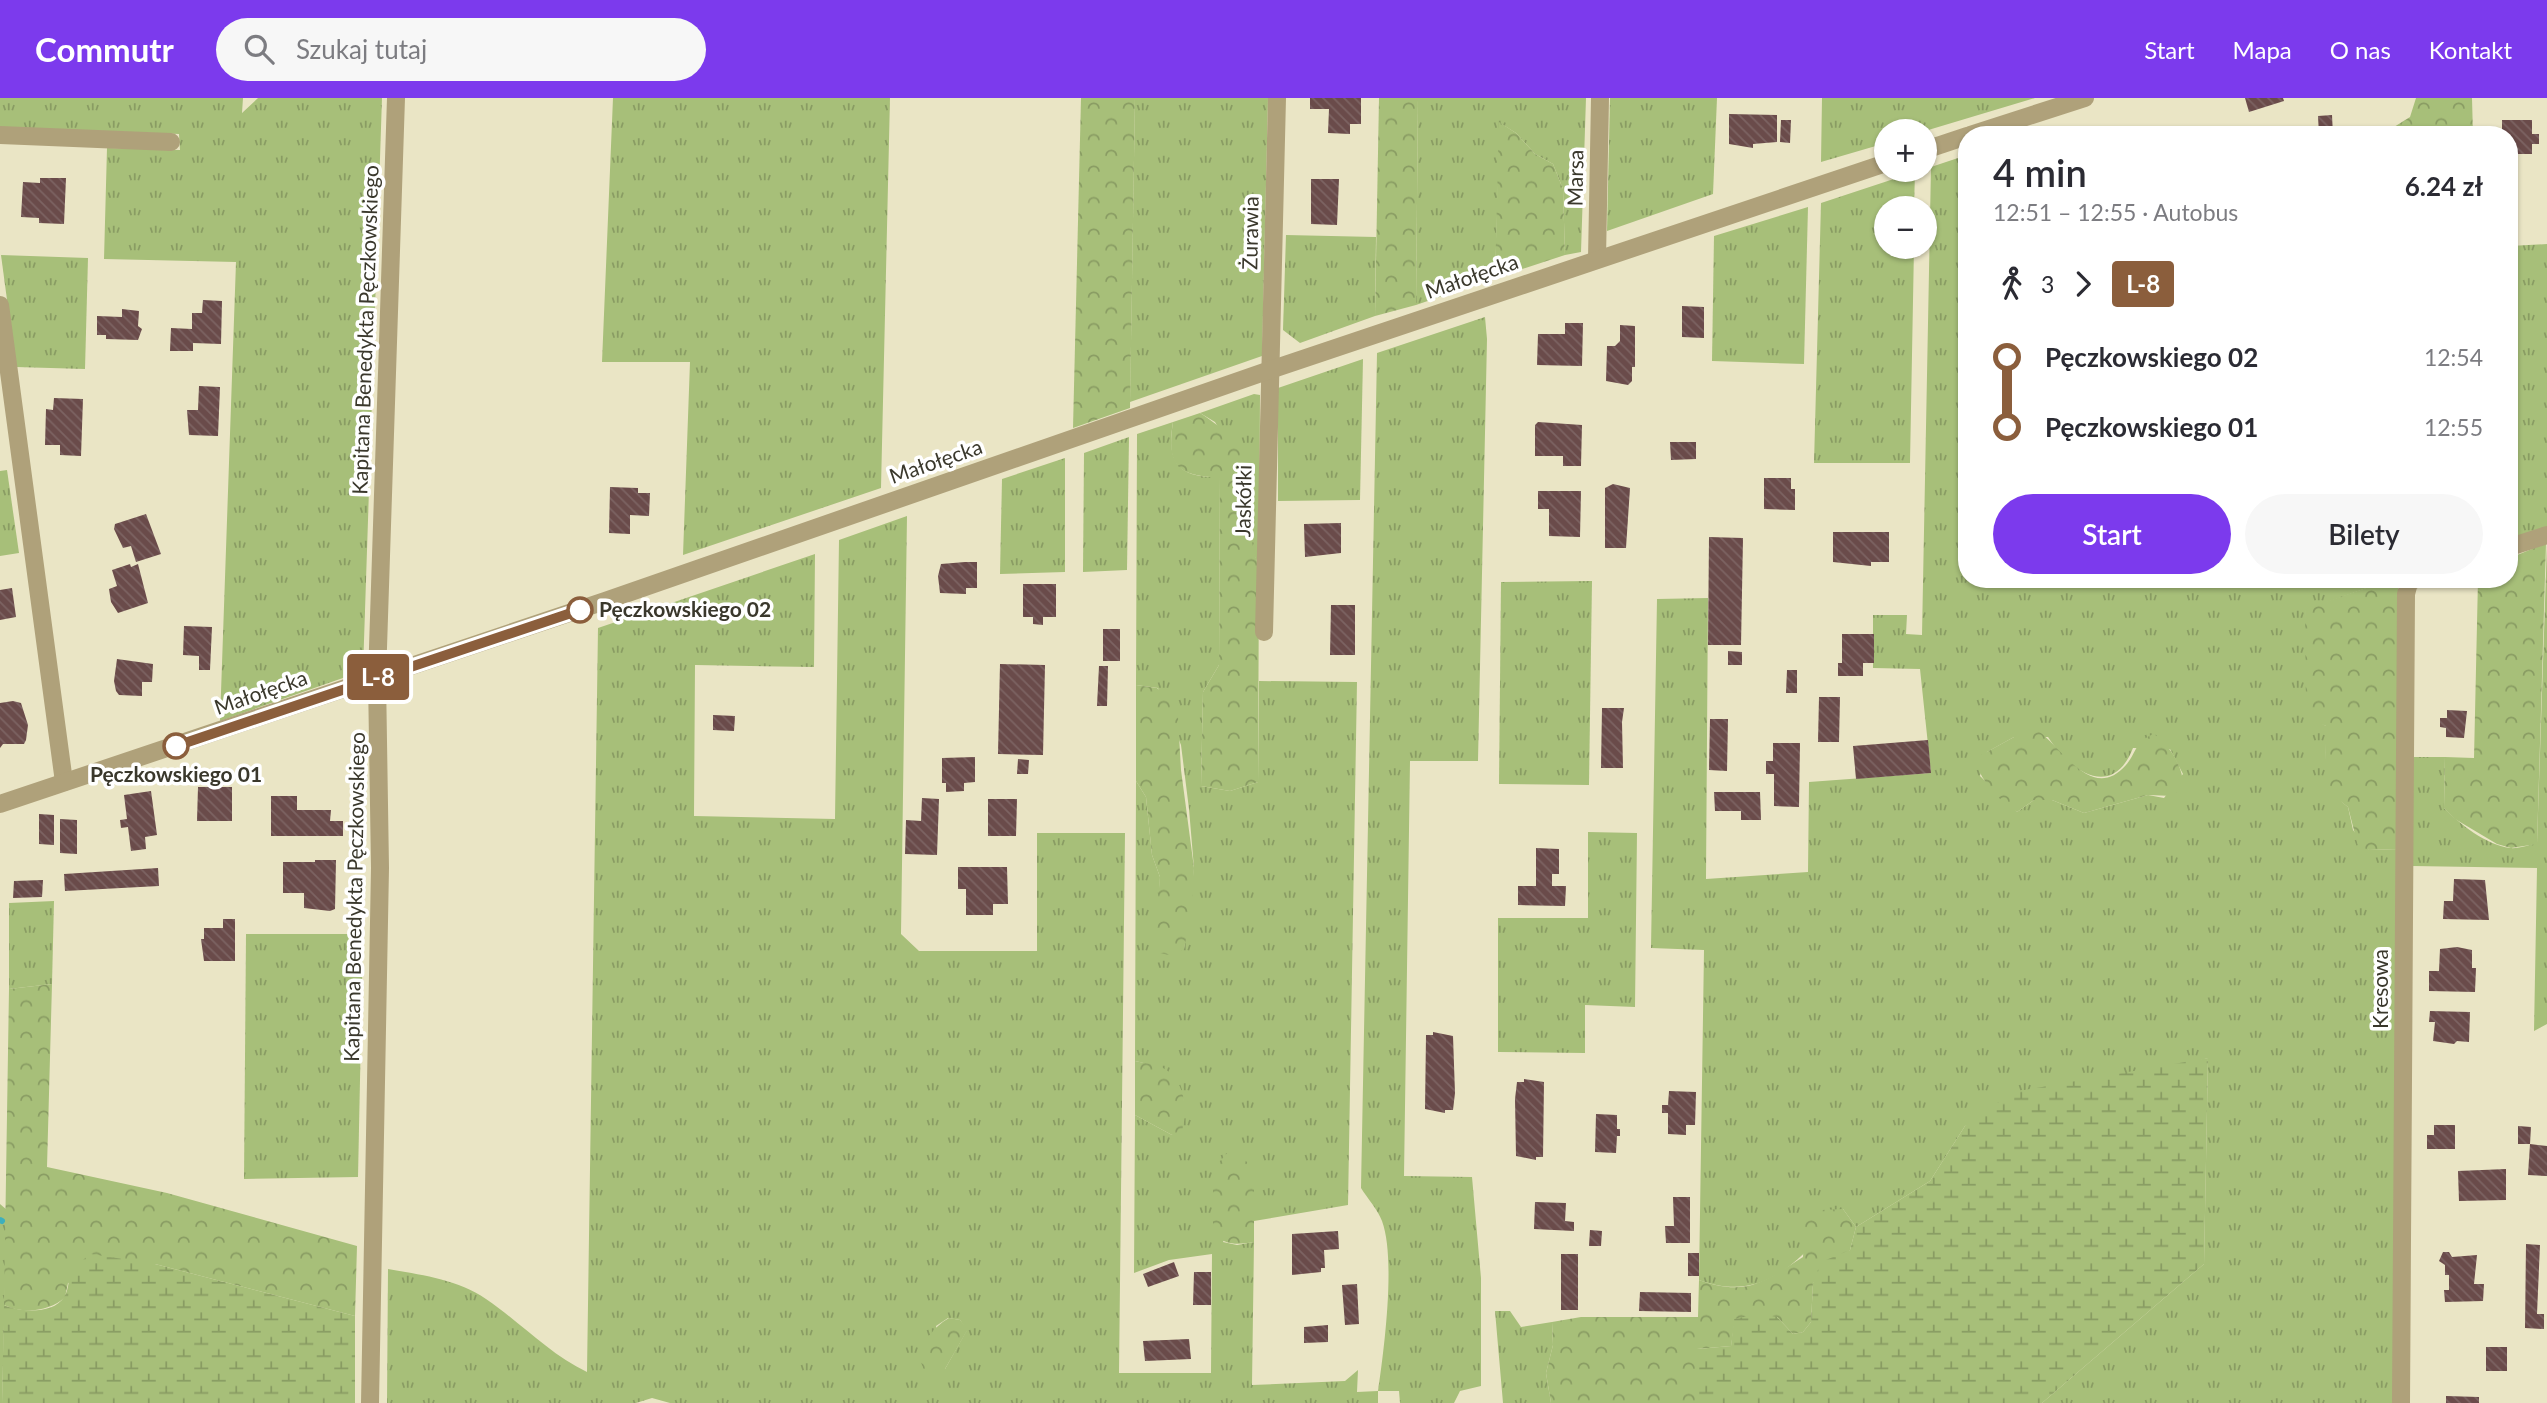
<!DOCTYPE html>
<html lang="pl">
<meta charset="utf-8">
<style>
body{margin:0;font-family:Lato,sans-serif;background:#f7f7f7;color:#2b2b33;height:100vh;display:flex;flex-direction:column;font-size:26px;white-space:nowrap}
*{box-sizing:border-box;margin:0}
p{font-size:23px;color:#7c7c81}
.icon{flex:none;width:38px;height:38px;fill:none;stroke:currentColor;stroke-width:2;stroke-linecap:round;stroke-linejoin:round}
.map{position:relative;flex:1;overflow:hidden}
.drawer{position:absolute;left:1958px;top:28px;width:560px;height:462px;display:flex;flex-direction:column;background:#fff;border-radius:28px;box-shadow:0 2px 5px #0004}
.drawer>*{flex:none}
.badge{padding:0 14px;border-radius:5px;font-size:24px;line-height:46px}
.tools{position:absolute;left:1874px;top:21px;display:grid;gap:14px}
.tools a{display:grid;place-items:center;width:63px;height:63px;border-radius:50%;background:#fff;box-shadow:0 2px 5px #0004;font-size:35px}
.map>.badge{position:absolute;translate:-50% -50%;box-shadow:0 0 0 4px #fff}
.legs{display:flex;align-items:center;gap:10px;height:77px;padding:0 35px;font-size:23px}
.legs p{margin-inline-start:auto}
.summary{display:flex;align-items:center;justify-content:space-between;height:119px;padding:0 35px}
h1{font-size:38px;font-weight:600;line-height:52px}
.cta{display:flex;gap:14px;margin-top:auto;padding:14px 35px}
.cta a{flex:1;height:80px;border-radius:42px;background:#7c3aed;color:#fff;font-size:28px;font-weight:600;line-height:80px;text-align:center}
.cta a+a{background:#f7f7f7;color:#2b2b33}
ul{padding:0 35px;list-style:none}
li{display:flex;align-items:center;gap:24px;height:70px;font-size:26px}
li i{display:grid;place-items:center;width:10px;height:100%;margin:0 9px;background:currentColor}
li i::after{content:'';width:18px;height:18px;margin:-9px;border:5px solid;border-radius:50%;background:#fff}
li p{margin-inline-start:auto}
li:first-child i{background:linear-gradient(#0000 50%,currentColor 0)}
li:last-child i{background:linear-gradient(currentColor 50%,#0000 0)}
header{display:flex;align-items:center;gap:42px;box-sizing:border-box;height:98px;padding:0 35px;background:#7c3aed;color:#fff}
header strong{font-size:33px}
nav{display:flex;gap:38px;margin-inline-start:auto;font-size:24px}
.search{width:490px;height:63px;background:#f7f7f7;display:flex;align-items:center;gap:18px;box-sizing:border-box;padding:0 24px;border-radius:38px;color:#7c7c81;font-size:26px}
.map>svg:first-child{display:block}
.grass{fill:url(#grass-tufts);fill-rule:evenodd}
.forest{fill:url(#forest-crowns)}
.wetland{fill:url(#wetland-marsh)}
.lines{fill:none;stroke-linecap:round;stroke-linejoin:round}
.stream{stroke:#3eafbc;stroke-width:6}
.building{fill:url(#building-back-hatch)}
.minor{stroke:#afa17a;stroke-width:18}
.tertiary{stroke:#afa17a;stroke-width:18}
.line-1-casing{stroke:#fff;stroke-width:16}
.line-1{stroke:#8b5e3c;stroke-width:10}
.stop-1-dot{fill:#fff;stroke:#8b5e3c;stroke-width:3.5}
.labels{text-anchor:middle;stroke-width:7;stroke-linejoin:round;paint-order:stroke}
.street-label{font-size:21px;fill:#3a382c;stroke:#fff}
.stop-label{font-size:21px;font-weight:bold;fill:#3a382c;stroke:#fff;text-anchor:start}
</style>
<header>
<strong>Commutr</strong>
<div class="search"><svg class="icon" aria-label="search" viewBox="0 0 24 24"><circle cx="10" cy="10" r="6"/><path d="M15 15l6 6"/></svg>Szukaj tutaj</div>
<nav><a>Start</a><a>Mapa</a><a>O nas</a><a>Kontakt</a></nav>
</header>
<div class="map">
<svg width="2547" height="1305" viewBox="0 0 2547 1305">
<defs>
<pattern id="grass-tufts" width="24" height="20" patternUnits="userSpaceOnUse" patternTransform="scale(1.75)"><rect width="24" height="20" fill="#a7bf79"/><path d="M3 7l-1-3M5 7V3M7 7l1-3M15 17l-1-3M17 17v-4M19 17l1-3" fill="none" stroke="#899c63"/></pattern>
<pattern id="forest-crowns" width="20" height="18" patternUnits="userSpaceOnUse" patternTransform="scale(1.75)"><rect width="20" height="18" fill="#a7bf79"/><path d="M2 6a3 3 0 1 1 6 0M12 15a3 3 0 1 1 6 0" fill="none" stroke="#899c63"/></pattern>
<pattern id="wetland-marsh" width="20" height="14" patternUnits="userSpaceOnUse" patternTransform="scale(1.75)"><rect width="20" height="14" fill="#a7bf79"/><path d="M1 5h8M5 5V1M11 12h8M15 12V8" fill="none" stroke="#899c63"/></pattern>
<pattern id="building-back-hatch" width="6" height="6" patternUnits="userSpaceOnUse" patternTransform="scale(1.75)"><rect width="6" height="6" fill="#6a4b4a"/><path d="M-1 5l2 2M0 0l6 6M5-1l2 2" fill="none" stroke="#7c6362"/></pattern>
</defs>
<rect width="100%" height="100%" fill="#eae5c5"/>
<g class="grass">
<path d="M0 0H243L242 15 258 0H382L363 573 220 623 236 164 104 161 107 50 180 52 179 36 0 29Z"/>
<path d="M613 0H890L881 390 683 457 690 264H602Z"/>
<path d="M1135 0H1268L1262 258 1130 304Z"/>
<path d="M1418 0H1586L1581 154 1565 157 1563 91 1553 66 1535 56 1516 35 1500 25 1495 180 1416 207Z"/>
<path d="M1610 0H1717L1713 96 1607 133Z"/>
<path d="M1822 0H2035L1925 33H1886V45L1821 64Z"/>
<path d="M1967 57V481H2392L2305 512 2319 624 2326 628C2327 660 2320 688 2348 709L2353 732 2369 752 2399 751 2397 1305H2042L2204 1166 2208 960 1965 1028 1930 1083 1856 1129 1843 1111C1803 1159 1767 1207 1699 1182L1704 852 1651 850 1657 501 1708 500 1706 781 1808 774 1809 684 1931 675 1920 571 1873 570V517H1907L1906 536 1922 537 1931 69ZM2014 639H2048C2070 673 2112 703 2133 650L2170 651 2183 676 2164 700 2148 697 2084 715 2052 702H2034L2017 714 1980 678 1987 654Z"/>
<path d="M1915 74 1914 110H1886V149H1914L1910 365H1814L1821 105Z"/>
<path d="M1808 109 1804 266 1712 263 1714 138Z"/>
<path d="M1286 137 1376 139 1375 218 1300 245 1283 232Z"/>
<path d="M2547 146V431L2510 443V148Z"/>
<path d="M1 157 88 160 85 271 16 269Z"/>
<path d="M1485 219 1487 241 1478 663H1410L1404 1078 1472 1079 1481 1180V1288L1460 1293 1454 1305H1400L1399 1293H1378V1305H670L652 1300 636 1305H387L388 1171C421 1177 457 1181 486 1201 520 1224 549 1256 587 1274L598 530 815 456 814 569 695 567 694 718 835 721 839 442 907 418 901 836 919 853H1037V735H1125L1119 1275H1211L1212 1156 1169 1162 1134 1175 1135 1017 1172 1037 1184 1004C1174 972 1166 970 1135 963L1136 683 1146 699 1152 757 1160 779 1159 798 1184 851 1194 770 1189 711 1181 647 1158 590 1136 587 1137 336 1173 324C1166 366 1179 380 1220 379L1219 567 1203 594 1201 688 1230 693 1258 684 1259 583 1357 584 1348 1107 1254 1123V1074L1223 1144 1237 1147 1254 1144 1252 1287 1345 1283 1358 1272 1357 1294 1378 1293C1384 1252 1396 1161 1382 1123 1378 1112 1368 1101 1361 1090L1377 255ZM948 1220 960 1222 967 1232 945 1271 936 1228Z"/>
<path d="M1363 261 1360 402 1278 403V290Z"/>
<path d="M1254 296 1260 297 1259 469 1251 448 1250 383 1215 324 1200 315Z"/>
<path d="M1129 339 1127 472 1083 474 1084 355Z"/>
<path d="M1065 360V474L1000 476 1002 381Z"/>
<path d="M7 372 19 455 0 458V373Z"/>
<path d="M2547 445V926L2534 933 2537 770 2412 768V659H2445L2444 710C2460 726 2486 747 2510 750 2518 751 2529 747 2537 745Z"/>
<path d="M1592 483 1589 687 1499 686 1501 484Z"/>
<path d="M1588 734 1637 735 1635 909 1585 907V955L1498 954V820H1588Z"/>
<path d="M54 803 52 886 9 891V805Z"/>
<path d="M246 836H363L358 1079 244 1081Z"/>
<path d="M0 1106 7 1112 2 1305H0Z"/>
<path d="M1495 1213H1510L1521 1229 1552 1224 1553 1247 1546 1275 1551 1305H1503Z"/>
</g>
<g class="forest">
<path d="M1081 0H1135L1130 310 1073 330Z"/>
<path d="M1379 0H1418L1416 207 1375 218Z"/>
<path d="M2416 0H2472L2473 37H2394V29L2410 19Z"/>
<path d="M1499 24 1516 35 1535 56 1553 66 1563 91 1565 157 1495 180Z"/>
<path d="M1200 315C1275 362 1234 403 1259 469L1258 684 1230 693 1201 688 1203 594 1219 567 1220 380C1178 377 1166 370 1173 324Z"/>
<path d="M2546 445 2537 746 2511 750 2497 746 2455 721 2444 710 2445 659 2474 660 2478 481H2510V460Z"/>
<path d="M2392 481H2398L2399 751 2369 752 2358 748 2348 709 2335 699 2326 679V628L2306 620 2305 511Z"/>
<path d="M1136 587 1157 590 1169 600 1178 619 1181 672 1194 770 1192 809 1184 851 1173 858 1160 855 1155 834 1160 779 1152 757 1146 699 1136 683Z"/>
<path d="M2019 631 2037 632C2061 648 2092 706 2126 667 2137 654 2135 643 2154 636 2170 647 2184 670 2183 689L2173 698 2148 697 2084 715 2052 702H2034L2017 714C1997 701 1982 684 1974 661L2014 639Z"/>
<path d="M52 886 47 1069 167 1095 357 1148 355 1218 155 1166 68 1185 65 1199C50 1214 22 1216 4 1207L9 891Z"/>
<path d="M1135 963C1144 965 1155 966 1163 970 1184 980 1189 1013 1182 1032L1172 1037 1135 1017Z"/>
<path d="M1229 1053 1241 1056 1254 1074V1144C1237 1147 1227 1147 1213 1137V1071Z"/>
<path d="M1843 1111 1856 1129 1850 1152 1813 1185 1811 1224 1803 1234 1793 1236 1777 1219 1735 1221 1731 1248 1697 1251V1305H1551L1546 1275 1553 1247 1552 1224 1581 1219H1698L1699 1182C1746 1199 1764 1184 1803 1159L1805 1122 1822 1112Z"/>
<path d="M949 1220 960 1222 968 1231 945 1271 934 1279 925 1275 919 1259C925 1242 932 1230 949 1220Z"/>
</g>
<g class="wetland">
<path d="M2208 960 2204 1166 2042 1305H1697V1251L1731 1248 1734 1221 1759 1216 1777 1219 1793 1236 1803 1234 1811 1224 1813 1185 1821 1164 1850 1152 1856 1129 1930 1083 1965 1028 2013 994Z"/>
<path d="M91 1156 155 1166 355 1218V1305H2L4 1207C19 1214 53 1217 64 1199 69 1192 69 1180 70 1171Z"/>
</g>
<g class="lines">
<path class="stream" d="M0 1122 2 1123"/>
</g>
<g class="building">
<path d="M1310 0H1361V26H1350V36L1328 35 1329 11H1310Z"/>
<path d="M2245 0H2283L2284 3 2249 14Z"/>
<path d="M1729 16 1777 17V44L1753 46V50L1729 46Z"/>
<path d="M2332 17 2333 37H2319L2318 18Z"/>
<path d="M1781 22H1791L1790 45 1780 44Z"/>
<path d="M2502 22H2532V36H2539V46H2532V56H2510V37H2502Z"/>
<path d="M40 80H66L64 126 39 125V120L21 119 23 84 40 85Z"/>
<path d="M1311 81H1339L1337 127 1311 126Z"/>
<path d="M203 202 222 203 221 246 193 245V253H170L171 230 192 231V215H202Z"/>
<path d="M1682 208 1704 209V240L1682 239Z"/>
<path d="M122 211 139 213 138 228 142 231 138 242 106 241V237H97V218L122 219Z"/>
<path d="M1565 225H1583L1582 268 1537 267 1538 236H1565Z"/>
<path d="M1620 227 1635 228V269H1632V283L1628 287 1606 283 1607 248H1615L1620 243Z"/>
<path d="M199 288 220 289 218 338 189 337 187 312H198Z"/>
<path d="M54 300 83 301 81 358 60 357V347H45L46 311 53 312Z"/>
<path d="M1538 324 1582 327 1581 368H1563V358H1535V327Z"/>
<path d="M1670 344H1696V361L1671 362Z"/>
<path d="M1764 380H1791V391H1795V412L1764 411Z"/>
<path d="M1613 386 1630 390 1626 450H1605V390Z"/>
<path d="M610 389 638 390V395H650L649 418 630 417V436L609 435Z"/>
<path d="M1538 393H1581L1580 439 1549 438V411H1538Z"/>
<path d="M146 416 161 456 136 464 131 448 123 450 114 431 115 426Z"/>
<path d="M1341 425V455L1305 459 1304 426Z"/>
<path d="M1833 434H1889V464H1871V468L1833 464Z"/>
<path d="M1709 439 1743 440 1741 547H1708Z"/>
<path d="M965 464H977V490H966V496L940 495 938 478 941 466Z"/>
<path d="M130 466 131 469 138 466 148 505 118 515 111 504 109 491 117 488 112 472Z"/>
<path d="M1023 486H1056V519H1043V527L1033 526V519H1023Z"/>
<path d="M12 490 16 519 0 522V492Z"/>
<path d="M1331 507H1355V557H1330Z"/>
<path d="M184 528 212 529 210 572H199V558L183 557Z"/>
<rect x="1103" y="531" width="17" height="32"/>
<path d="M1842 536H1874V565H1863V578H1838V565H1842Z"/>
<path d="M1728 553 1742 554V567H1728Z"/>
<path d="M117 561 153 566 152 584H142V598L119 597 116 593 114 583Z"/>
<path d="M1000 566 1045 567 1043 657 998 656Z"/>
<path d="M1099 568H1108L1107 608H1097Z"/>
<path d="M1787 572H1797V595H1786Z"/>
<path d="M1819 599H1840L1839 644H1818Z"/>
<path d="M13 603 21 605 28 627 26 642 24 646H3L0 650V605Z"/>
<path d="M1602 610H1624L1622 624 1623 670H1601Z"/>
<path d="M2447 612 2467 613 2464 640 2446 639V630L2440 629V620H2447Z"/>
<path d="M713 617 735 618 734 633 713 632Z"/>
<path d="M1710 621H1728L1727 673 1709 672Z"/>
<path d="M1928 642 1931 675 1856 681 1853 648Z"/>
<path d="M1773 645H1800L1799 709 1774 708V676H1766V663H1773Z"/>
<path d="M975 659V684L964 685V693L946 694V685H942V660Z"/>
<path d="M1018 661 1029 662 1028 676H1017Z"/>
<path d="M198 689H232V723H197Z"/>
<path d="M151 693 157 737 145 739 146 751 131 753 128 729 121 730 120 722 127 721 124 697Z"/>
<path d="M1714 694H1760L1761 722H1741V713H1715Z"/>
<path d="M271 698H297V712H331L330 723H343V738H271Z"/>
<path d="M922 700 939 701 937 757 905 756 906 722 921 723Z"/>
<path d="M988 701H1017L1016 738H988Z"/>
<path d="M39 716 54 717V747L39 746Z"/>
<path d="M60 721 77 722V756L60 755Z"/>
<path d="M1536 750 1559 751V776H1552V788H1566L1565 808 1518 807V788H1536Z"/>
<path d="M315 762H336L335 811 330 813 304 810V795H283V764H315Z"/>
<path d="M958 769H1007L1008 806H993V817H966V791H958Z"/>
<path d="M158 770 159 788 65 793 64 776Z"/>
<path d="M2454 781 2485 782 2489 822 2443 821 2444 803H2453Z"/>
<path d="M43 782 42 799 13 800 14 783Z"/>
<path d="M223 821H235V863H204L201 841H204V830H223Z"/>
<path d="M2457 849 2472 852V870H2476L2475 894 2429 893V873H2439L2440 851Z"/>
<path d="M2430 913 2470 914 2469 944 2457 943 2454 946 2433 943 2435 924H2429Z"/>
<path d="M1433 934 1453 938 1455 995 1453 1012H1445V1015L1425 1011 1426 937H1433Z"/>
<path d="M1524 981 1544 984 1543 1059H1536V1062L1516 1058 1515 1001 1517 984H1524Z"/>
<path d="M1669 993 1696 994 1695 1027H1686V1037L1668 1036V1015H1662V1007H1668Z"/>
<path d="M1596 1016 1617 1017V1031H1620V1038H1617L1616 1055 1595 1054Z"/>
<path d="M2434 1027H2455V1051H2427V1037H2434Z"/>
<path d="M2518 1028 2531 1029 2530 1046H2518Z"/>
<path d="M2530 1046 2547 1048V1078L2528 1077Z"/>
<path d="M2506 1071V1102L2459 1103 2458 1073Z"/>
<path d="M1673 1099H1690V1145H1666L1665 1128H1674Z"/>
<path d="M1535 1104 1566 1105 1565 1123 1574 1124V1133L1534 1131Z"/>
<path d="M1590 1132 1602 1133 1601 1148H1589Z"/>
<path d="M1338 1133 1339 1151 1324 1152 1325 1170H1321V1174L1292 1177V1136Z"/>
<path d="M2526 1146 2540 1147 2537 1216H2544V1231L2525 1230Z"/>
<path d="M2443 1154H2449L2452 1159 2477 1157 2474 1186H2484L2483 1203 2445 1204 2444 1192H2449V1177H2445V1167L2439 1163Z"/>
<rect x="1688" y="1155" width="11" height="23"/>
<rect x="1561" y="1156" width="17" height="56"/>
<path d="M1174 1164 1179 1178 1148 1189 1143 1176Z"/>
<path d="M1194 1174H1211V1207H1193Z"/>
<path d="M1357 1186 1359 1226 1345 1227 1342 1187Z"/>
<path d="M1640 1194 1691 1195V1214L1639 1213Z"/>
<path d="M1328 1227V1244L1304 1245V1229Z"/>
<path d="M1189 1241 1191 1261 1145 1263 1143 1243Z"/>
<rect x="2486" y="1249" width="21" height="24"/>
<path d="M2446 1298 2479 1299V1305H2446Z"/>
</g>
<g class="lines">
<g class="minor">
<path d="M0 37 171 44"/>
<path d="M1597 161 1600 0"/>
<path d="M0 207 64 684"/>
<path d="M2510 449 2547 437"/>
<path d="M1264 534 1277 0"/>
<path d="M370 1305 380 770 377 580 396 0"/>
<path d="M2401 1305 2406 496 2409 485 2415 481"/>
</g>
<g class="tertiary">
<path d="M1970 37 2085 0"/>
<path d="M1925 52 1967 38"/>
<path d="M0 706 605 503 1270 272 1886 65"/>
</g>
</g>
<g class="lines">
<defs>
<path id="line-1" d="M176 648 580 512"/>
</defs>
<use href="#line-1" class="line-1-casing"/>
<use href="#line-1" class="line-1"/>
</g>
<g class="stop-1-dot">
<circle cx="580" cy="512" r="12"/>
<circle cx="176" cy="648" r="12"/>
</g>
<g class="labels">
<g class="street-label">
<text transform="translate(1576 80) rotate(-89)" y="7">Marsa</text>
<text transform="translate(1251 135) rotate(-89)" y="7">Żurawia</text>
<text transform="translate(1472 179) rotate(-19)" y="7">Małołęcka</text>
<text transform="translate(366 232) rotate(-88)" y="7">Kapitana Benedykta Pęczkowskiego</text>
<text transform="translate(936 364) rotate(-19)" y="7">Małołęcka</text>
<text transform="translate(1244 403) rotate(-89)" y="7">Jaskółki</text>
<text transform="translate(261 595) rotate(-19)" y="7">Małołęcka</text>
<text transform="translate(355 799) rotate(-89)" y="7">Kapitana Benedykta Pęczkowskiego</text>
<text transform="translate(2381 891) rotate(-90)" y="7">Kresowa</text>
</g>
<g class="stop-label">
<text x="599" y="519">Pęczkowskiego 02</text>
<text x="176" y="684" text-anchor="middle">Pęczkowskiego 01</text>
</g>
</g>
</svg>
<div class="tools">
<a>+</a>
<a>−</a>
</div>
<b class="badge" style="left:378px;top:579px;background:#8b5e3c;color:#fff">L-8</b>
<section class="drawer">
<div class="summary"><div><h1>4 min</h1><p>12:51 – 12:55 · Autobus</p></div><b>6.24 zł</b></div>
<div class="legs"><svg class="icon" aria-label="walk" viewBox="0 0 24 24"><circle cx="13" cy="4" r="2"/><path d="M13 8l-2 6 4 7M11 14l-3 7M7 12l3-4h3l4 4"/></svg>3<svg class="icon" aria-label="forward" viewBox="0 0 24 24"><path d="M9 5l7 7-7 7"/></svg><b class="badge" style="background:#8b5e3c;color:#fff">L-8</b></div>
<ul>
<li><i style="color:#8b5e3c"></i><b>Pęczkowskiego 02</b><p>12:54</p></li>
<li><i style="color:#8b5e3c"></i><b>Pęczkowskiego 01</b><p>12:55</p></li>
</ul>
<div class="cta"><a>Start</a><a>Bilety</a></div>
</section>
</div>
